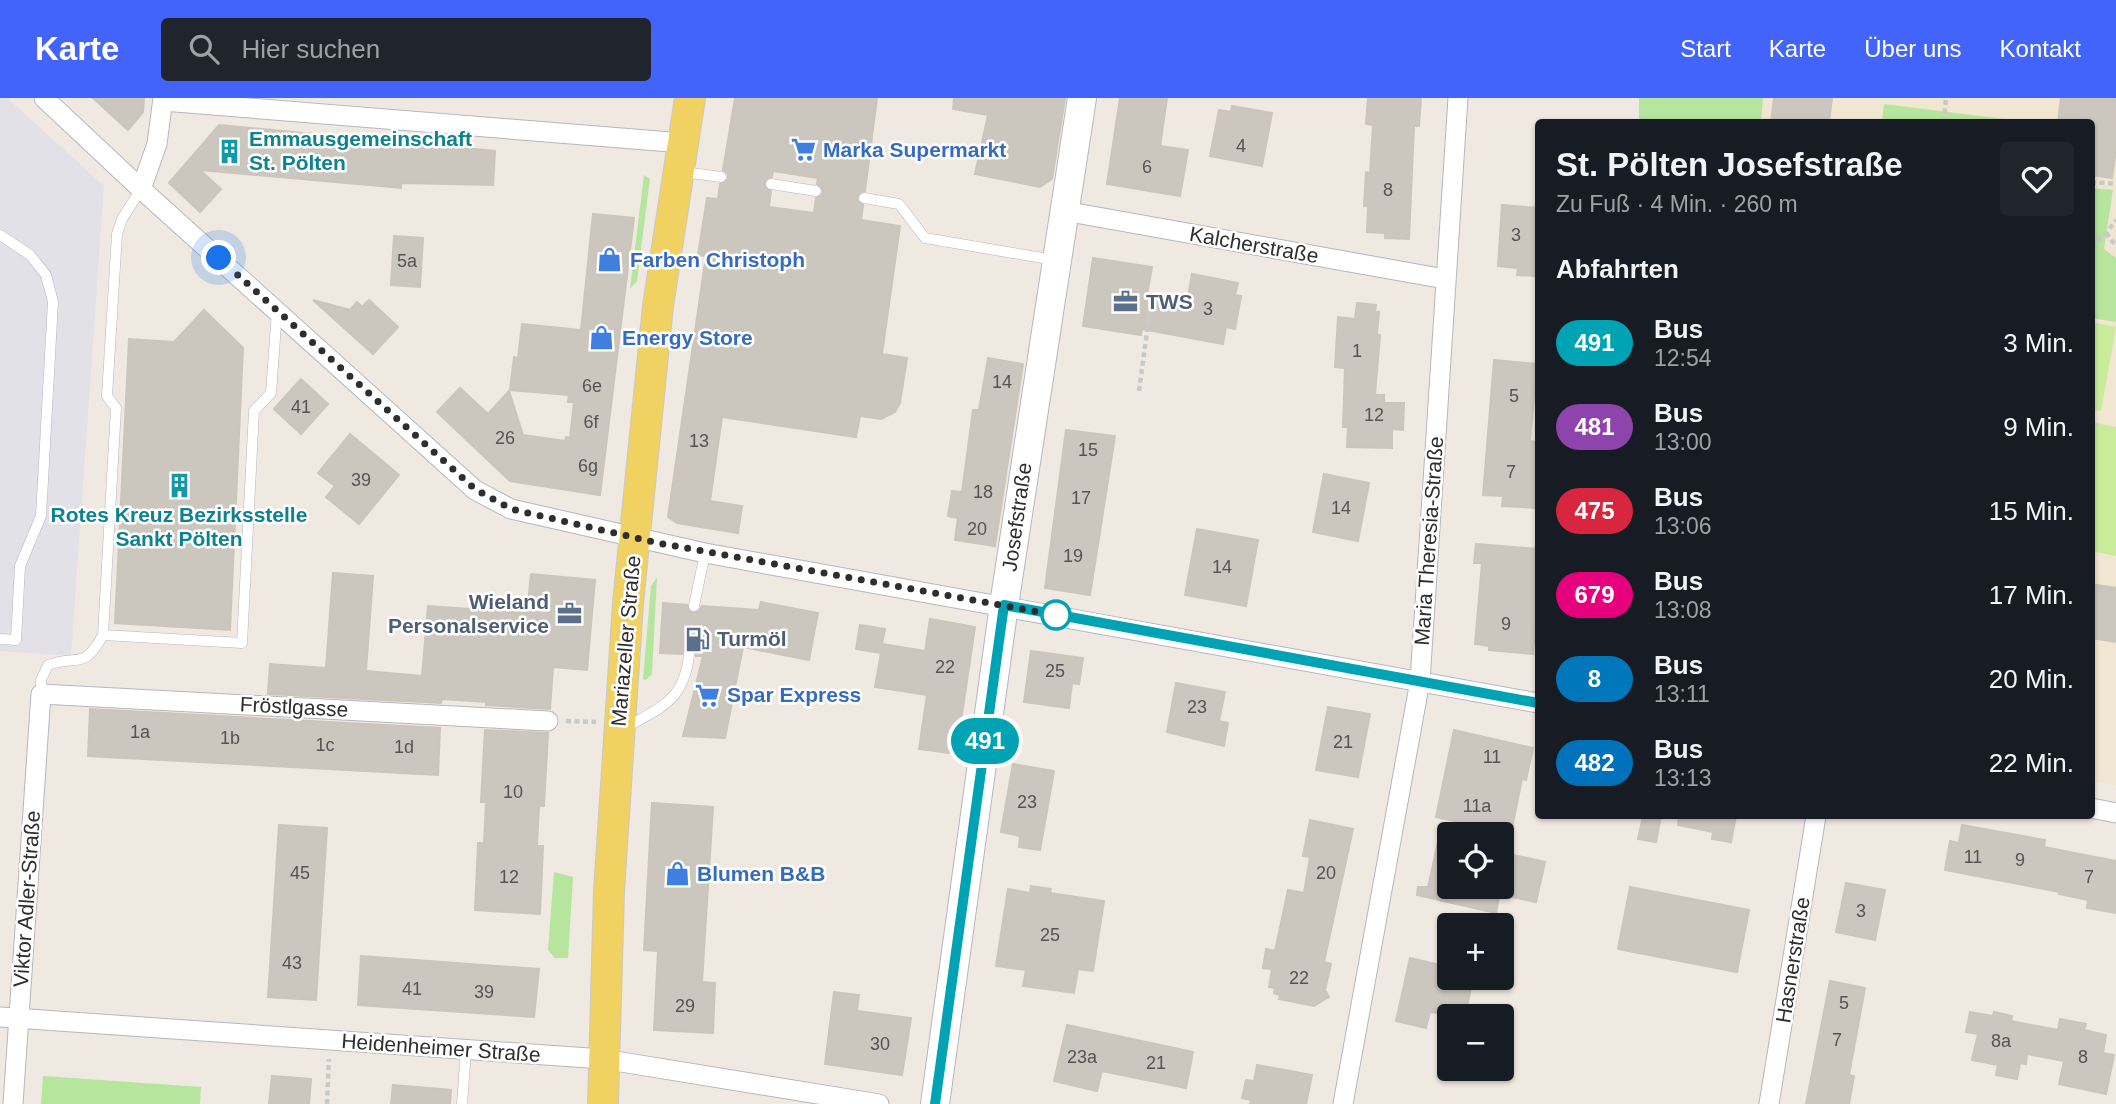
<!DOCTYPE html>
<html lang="de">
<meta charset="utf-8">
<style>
body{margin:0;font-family:Arial,sans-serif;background:#20242c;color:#f1f3f6;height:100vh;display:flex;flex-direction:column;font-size:26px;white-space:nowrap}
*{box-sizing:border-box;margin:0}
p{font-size:23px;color:#9ea1a6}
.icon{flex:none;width:38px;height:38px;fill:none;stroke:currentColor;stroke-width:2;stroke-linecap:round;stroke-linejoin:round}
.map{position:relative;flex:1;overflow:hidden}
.panel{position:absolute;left:1535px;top:21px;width:560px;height:700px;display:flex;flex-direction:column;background:#171b24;border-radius:7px;box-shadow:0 2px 5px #0004}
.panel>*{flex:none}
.badge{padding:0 14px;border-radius:23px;font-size:24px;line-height:46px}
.tools{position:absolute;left:1437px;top:724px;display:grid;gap:14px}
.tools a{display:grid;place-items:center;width:77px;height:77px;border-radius:7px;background:#171b24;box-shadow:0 2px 5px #0004;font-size:35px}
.you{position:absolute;width:35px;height:35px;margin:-18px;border:5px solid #fff;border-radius:50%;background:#1a73e8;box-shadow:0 0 0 10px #1a73e833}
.map>.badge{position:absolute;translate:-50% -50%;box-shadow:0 0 0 4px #fff}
h2{padding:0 21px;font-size:26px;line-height:63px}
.round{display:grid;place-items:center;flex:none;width:74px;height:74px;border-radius:7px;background:#20242c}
.summary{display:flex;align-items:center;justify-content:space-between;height:119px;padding:0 21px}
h1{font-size:33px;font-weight:600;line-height:52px}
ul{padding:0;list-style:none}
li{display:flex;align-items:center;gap:21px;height:84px;padding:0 21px}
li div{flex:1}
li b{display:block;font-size:26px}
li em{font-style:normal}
li .badge{min-width:77px;font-weight:700;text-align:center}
header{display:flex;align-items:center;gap:42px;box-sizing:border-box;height:98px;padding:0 35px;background:#4264fb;color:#fff}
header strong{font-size:33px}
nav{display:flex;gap:38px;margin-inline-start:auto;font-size:24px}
.search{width:490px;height:63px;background:#20242c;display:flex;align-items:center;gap:18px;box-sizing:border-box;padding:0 24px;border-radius:7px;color:#9ea1a6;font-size:26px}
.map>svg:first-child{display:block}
.industrial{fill:#e3e1e8}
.education{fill:#f0e6d1}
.green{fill:#b6e59e}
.pitch{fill:#c9ec9a}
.building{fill:#cbc7bf;stroke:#cbc5ba;stroke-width:2;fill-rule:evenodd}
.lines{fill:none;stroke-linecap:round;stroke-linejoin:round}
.lane-casing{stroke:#b4b7c1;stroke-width:11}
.street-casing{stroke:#b4b7c1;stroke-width:21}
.secondary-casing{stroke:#b4b7c1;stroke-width:30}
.primary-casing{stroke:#c9c9c9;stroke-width:32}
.path{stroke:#c9c9c9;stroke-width:4.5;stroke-dasharray:5 3.5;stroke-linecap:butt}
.lane{stroke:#fff;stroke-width:10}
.street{stroke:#fff;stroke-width:19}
.secondary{stroke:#fff;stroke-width:28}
.primary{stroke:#f2d163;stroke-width:30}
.line-casing{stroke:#fff;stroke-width:16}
.line{stroke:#00a3b4;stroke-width:10}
.walk{stroke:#2e2e2e;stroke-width:7;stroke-dasharray:0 12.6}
.stop-dot{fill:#fff;stroke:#00a3b4;stroke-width:3.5}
.labels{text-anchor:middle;stroke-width:5;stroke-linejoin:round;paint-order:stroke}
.number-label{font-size:18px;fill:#555452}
.culture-label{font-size:21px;font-weight:bold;fill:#0d838f;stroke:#fff;text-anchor:start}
.shop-label{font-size:21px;font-weight:bold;fill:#366cbe;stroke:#fff;text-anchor:start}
.street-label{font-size:21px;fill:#2e2e2e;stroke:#fff}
.service-label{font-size:21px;font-weight:bold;fill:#4e5e75;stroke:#fff;text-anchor:start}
</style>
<header>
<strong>Karte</strong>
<div class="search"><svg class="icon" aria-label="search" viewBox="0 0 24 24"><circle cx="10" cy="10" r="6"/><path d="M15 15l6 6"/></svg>Hier suchen</div>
<nav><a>Start</a><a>Karte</a><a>Über uns</a><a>Kontakt</a></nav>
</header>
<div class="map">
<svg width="2116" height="1006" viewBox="0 0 2116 1006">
<rect width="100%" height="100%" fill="#efe9e1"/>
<path class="industrial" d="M0 0H7L104 88 71 558 0 553Z"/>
<path class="education" d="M1639 0H2116V687L2091 683V24H1639Z"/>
<g class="green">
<path d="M1639 0H1763L1761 24H1639Z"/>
<path d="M1884 6 2012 22 2011 24H1882Z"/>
<path d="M644 77 650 81 637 183 630 191Z"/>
<path d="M2091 90 2113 92 2104 151 2116 160V224L2091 220Z"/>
<path d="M657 479 652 576 646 582 643 581 651 488Z"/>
<path d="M554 774 573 779 568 860H555L548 852Z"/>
<path d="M43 978 201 989 200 1006H41Z"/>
</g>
<g class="pitch">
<path d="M2091 224 2116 229 2101 313 2091 311Z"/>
<path d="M2091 324 2116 329V458L2091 453Z"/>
</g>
<g class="building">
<path d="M93 0H144L143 14 128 32Z"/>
<path d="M735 0H877L865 93 859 95 857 102 863 107 861 122 900 128 882 256 907 260 900 305 895 314 881 321 860 318 856 339 722 319 710 403 742 408 738 435 677 425 668 419 706 158 698 157 707 100 718 101 720 86 728 81V76L723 72ZM773 73 818 80 817 86 823 93 821 98 816 100 814 115 769 109 771 93 764 86 766 81 772 79Z"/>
<path d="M954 0H1065L1052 81 1040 89 975 76 988 17 953 11Z"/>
<path d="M1120 0H1167L1160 48 1188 52 1180 98 1107 86Z"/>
<path d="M1368 0H1421L1419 28H1414L1409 141 1385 140V135L1367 134 1368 108H1364L1366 74 1370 75 1373 27 1366 26Z"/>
<path d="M1774 0H1832L1829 24H1771Z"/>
<path d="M2061 0H2116V51L2112 80 2091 77V24H2058Z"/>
<path d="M1232 8 1272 15 1262 68 1210 58 1219 12 1231 14Z"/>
<path d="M219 27 495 53 493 87 401 85V90L200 72 221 91 200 114 169 85Z"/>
<path d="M1502 107 1538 110V178L1517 177 1518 170 1498 168Z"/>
<path d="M593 116 634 120 600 397 510 383 437 314 460 290 488 316 509 293 523 337 565 343 566 339 570 340 574 304H568L569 297 510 292 514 259 518 260 522 226 581 232Z"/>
<path d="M394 138 423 140 420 189 391 187Z"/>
<path d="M1093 160 1152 169 1147 197 1187 205 1192 176 1238 185 1235 197 1241 198 1235 231 1226 229 1223 246 1142 231 1141 237 1083 228Z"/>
<path d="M313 202 350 212 357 204 362 209 369 202 398 229 373 256Z"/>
<path d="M1357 205 1376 207 1375 214H1379L1377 237H1380L1375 297H1384V305H1404L1403 332 1392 331V350L1347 349 1348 329H1343L1345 270 1335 269 1338 219 1355 221Z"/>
<path d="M204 212 243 250 230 532 115 525 129 241 174 244Z"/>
<path d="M988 260 1023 266 995 448 955 442 958 420 948 418 952 393 962 394 973 312H979Z"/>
<path d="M1494 262 1537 266 1530 343 1538 344V410L1502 408 1503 398 1483 397Z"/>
<path d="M301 281 328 306 301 336 274 311Z"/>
<path d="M1066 332 1115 338 1090 497 1045 490Z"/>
<path d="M350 336 399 377 359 426 326 399 335 388 318 375Z"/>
<path d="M1324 376 1369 385 1358 443 1313 434Z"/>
<path d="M1197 431 1258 442 1246 508 1185 497Z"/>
<path d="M1476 446 1538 451V493L1533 556 1489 552V548L1475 546 1482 465H1474Z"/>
<path d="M333 475 373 478 366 573 422 578 428 508 527 515 531 476 595 482 587 572 553 569 550 611 486 607V604L442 601 441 605 268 596 270 566 326 570Z"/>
<path d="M2091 486 2116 490V544L2091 540Z"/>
<path d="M761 504 818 515 809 562 743 549 725 640 683 638 703 558H696L694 552 690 550 684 552 682 556 660 555 663 505 687 507 689 513 693 515 699 513 702 508 759 512Z"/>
<path d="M930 521 975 529 956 656 919 651 927 597 875 589 881 555 856 551 860 527 885 531 882 546 925 553Z"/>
<path d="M1031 553 1083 560 1079 586 1072 585 1069 610 1024 604Z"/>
<path d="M1176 585 1225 594 1219 623 1228 625 1224 648 1167 634Z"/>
<path d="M1328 609 1370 616 1358 679 1316 672Z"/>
<path d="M90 611 440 630 438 677 88 658Z"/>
<path d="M485 632 548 635 544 708H539L537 748H543L540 816 475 812 478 745H484L486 704H481Z"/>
<path d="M1454 632 1533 650 1526 682 1522 681 1511 735 1436 719Z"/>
<path d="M1013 666 1054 673 1040 752 1019 749 1020 738 1001 734Z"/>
<path d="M652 705 713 709 702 884 715 885 713 935 654 932 658 853 644 852Z"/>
<path d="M1643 718H1661L1656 744 1638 741Z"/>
<path d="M1679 718H1736L1731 744 1712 741 1713 734 1678 727Z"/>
<path d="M1310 722 1353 731 1324 864 1331 866 1325 892 1329 899 1314 908 1279 901 1280 897 1274 895 1275 890 1269 889 1272 871 1263 870 1266 851 1275 853 1288 792 1304 795 1310 759 1303 758Z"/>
<path d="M279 727 327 730 316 902 268 899Z"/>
<path d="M1962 727 2045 742 2044 749 2116 763V815L2087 810 2088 802 2059 796 2060 794 1945 772 1950 743 1959 745Z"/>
<path d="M1441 731H1449V789H1501L1496 815 1417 797 1418 789H1428Z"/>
<path d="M1504 755 1545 764 1536 804 1502 797Z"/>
<path d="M1846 785 1885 792 1875 842 1836 834Z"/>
<path d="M1031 788 1051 791 1050 795 1104 803 1093 873 1078 871 1074 895 1023 888 1026 872 996 868 1008 791 1030 795Z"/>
<path d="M1630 789 1749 812 1737 874 1618 851Z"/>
<path d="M361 858 539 871 534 919 358 907Z"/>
<path d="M1410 860 1449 869V880H1473L1465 919 1430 914 1426 930 1396 923Z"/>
<path d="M1830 883 1865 890 1849 977 1854 978 1849 1006H1806Z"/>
<path d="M834 894 859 897 857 913 911 920 902 977 825 966Z"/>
<path d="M1970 914 1993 918 1994 914 2012 918 2011 923 2058 932 2060 921 2086 926 2084 932 2106 937 2103 955 2114 957 2106 996 2059 986 2064 963 2027 956 2026 966 2020 965 2017 981 1996 977 1998 967 1972 962 1978 936 1966 934Z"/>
<path d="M1067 927 1193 954 1186 990 1102 973 1097 993 1054 983Z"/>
<path d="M1257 967 1312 977 1306 1006H1250L1251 1002 1242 1000 1246 982 1254 983Z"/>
<path d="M272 978 311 981 309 1006H269Z"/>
<path d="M393 987 451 992 450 1006H391Z"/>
</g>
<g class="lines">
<defs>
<g id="lane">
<path d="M683 74 721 79"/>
<path d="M771 86 816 93"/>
<path d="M141 91 122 121 117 136 107 298 116 310 103 537 242 545 254 313 271 295 277 213"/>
<path d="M864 100 899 106 925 140 1054 162"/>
<path d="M0 137 30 157 46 177 53 204 41 418 20 468 16 542 0 541"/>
<path d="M694 508 705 455"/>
<path d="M41 596V582L48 567C80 556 83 573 103 537"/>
<path d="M625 630C661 609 684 603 689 557"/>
<path d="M462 1006 466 952"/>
</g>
<g id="street">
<path d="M44 0 141 91 475 392 511 411 705 455 1538 605"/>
<path d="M163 3 683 45"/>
<path d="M141 91 157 46 163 0"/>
<path d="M1064 113 1445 181"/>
<path d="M2091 710 2116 715"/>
<path d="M0 919 603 961 879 1006"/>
<path d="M13 1006 41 596 548 623"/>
<path d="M1343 1006 1420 583 1458 0"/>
<path d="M1769 1006 1816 718"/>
</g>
<path id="secondary" d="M935 1006 1004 507 1082 0"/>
<path id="primary" d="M603 1006 609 793 628 505 658 208 690 0"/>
</defs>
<use href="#lane" class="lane-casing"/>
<use href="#street" class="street-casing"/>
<use href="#secondary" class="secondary-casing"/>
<use href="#primary" class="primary-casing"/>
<g class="path">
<path d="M1944 24 1946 0"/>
<path d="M2091 84 2116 86"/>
<path d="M2106 135 2116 148"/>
<path d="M2091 148 2106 135 2116 122"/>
<path d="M1139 293 1151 204 1146 203"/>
<path d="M566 623 596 624"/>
<path d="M327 1006 329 961"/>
</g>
<use href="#lane" class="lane"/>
<use href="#street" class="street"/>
<use href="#secondary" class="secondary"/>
<use href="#primary" class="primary"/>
</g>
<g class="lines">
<defs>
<path id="line" d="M935 1006 1004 507 1538 605"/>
</defs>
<use href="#line" class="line-casing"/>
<use href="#line" class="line"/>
<path class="walk" d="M219 160 475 391 511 411 658 445 1056 517"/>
</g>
<defs>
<symbol id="supermarket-bare" viewBox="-9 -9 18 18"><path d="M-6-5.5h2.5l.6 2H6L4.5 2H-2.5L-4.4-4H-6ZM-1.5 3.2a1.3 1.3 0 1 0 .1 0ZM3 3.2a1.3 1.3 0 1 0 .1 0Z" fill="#3f7fe0" stroke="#fff" stroke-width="2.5" paint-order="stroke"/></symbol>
<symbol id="building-bare" viewBox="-9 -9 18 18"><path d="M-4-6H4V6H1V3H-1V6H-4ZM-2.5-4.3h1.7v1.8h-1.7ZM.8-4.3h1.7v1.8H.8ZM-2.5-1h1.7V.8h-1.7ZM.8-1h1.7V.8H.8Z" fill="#0f9aa8" stroke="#fff" stroke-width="2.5" paint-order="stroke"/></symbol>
<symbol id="shop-bare" viewBox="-9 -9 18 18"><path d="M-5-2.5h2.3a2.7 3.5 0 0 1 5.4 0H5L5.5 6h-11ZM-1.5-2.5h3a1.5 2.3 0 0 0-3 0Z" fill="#3f7fe0" stroke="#fff" stroke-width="2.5" paint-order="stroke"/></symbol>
<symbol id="office-bare" viewBox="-9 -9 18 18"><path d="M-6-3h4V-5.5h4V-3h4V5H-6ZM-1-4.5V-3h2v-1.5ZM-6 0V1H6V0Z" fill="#5c6f8a" stroke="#fff" stroke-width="2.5" paint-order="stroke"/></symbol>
<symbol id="fuel-bare" viewBox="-9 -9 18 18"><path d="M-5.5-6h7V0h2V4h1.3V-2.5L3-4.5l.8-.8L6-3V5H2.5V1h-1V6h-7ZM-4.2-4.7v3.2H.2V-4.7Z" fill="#5c6f8a" stroke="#fff" stroke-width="2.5" paint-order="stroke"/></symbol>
</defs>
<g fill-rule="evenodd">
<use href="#supermarket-bare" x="786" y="34" width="35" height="35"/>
<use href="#building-bare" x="212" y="36" width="35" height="35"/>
<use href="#shop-bare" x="592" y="144" width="35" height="35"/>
<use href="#office-bare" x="1108" y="186" width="35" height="35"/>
<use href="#shop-bare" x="584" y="222" width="35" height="35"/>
<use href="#building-bare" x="162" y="370" width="35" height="35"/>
<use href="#office-bare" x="552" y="498" width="35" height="35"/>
<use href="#fuel-bare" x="680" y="524" width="35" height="35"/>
<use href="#supermarket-bare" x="690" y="580" width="35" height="35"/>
<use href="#shop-bare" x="660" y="758" width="35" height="35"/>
</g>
<circle class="stop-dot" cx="1056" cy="517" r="14"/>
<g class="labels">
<g class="number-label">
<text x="1241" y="54">4</text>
<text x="1147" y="75">6</text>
<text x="1388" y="98">8</text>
<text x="1516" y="143">3</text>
<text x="407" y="169">5a</text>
<text x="1208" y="217">3</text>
<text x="1357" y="259">1</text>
<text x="1002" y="290">14</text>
<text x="592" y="294">6e</text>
<text x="1514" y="304">5</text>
<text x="301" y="315">41</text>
<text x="1374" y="323">12</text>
<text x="591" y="330">6f</text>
<text x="505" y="346">26</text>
<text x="699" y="349">13</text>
<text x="1088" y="358">15</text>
<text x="588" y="374">6g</text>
<text x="1511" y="380">7</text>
<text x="361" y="388">39</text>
<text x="983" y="400">18</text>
<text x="1081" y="406">17</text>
<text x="1341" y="416">14</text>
<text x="977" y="437">20</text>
<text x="1073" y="464">19</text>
<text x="1222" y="475">14</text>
<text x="1506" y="532">9</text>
<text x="945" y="575">22</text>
<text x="1055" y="579">25</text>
<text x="1197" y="615">23</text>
<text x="140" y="640">1a</text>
<text x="230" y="646">1b</text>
<text x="1343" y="650">21</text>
<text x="325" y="653">1c</text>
<text x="404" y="655">1d</text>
<text x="1492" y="665">11</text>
<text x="513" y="700">10</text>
<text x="1027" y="710">23</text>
<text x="1477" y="714">11a</text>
<text x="1973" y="765">11</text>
<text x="2020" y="768">9</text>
<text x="300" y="781">45</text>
<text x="1326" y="781">20</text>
<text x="509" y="785">12</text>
<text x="2089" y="785">7</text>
<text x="1861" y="819">3</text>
<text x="1050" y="843">25</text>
<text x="292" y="871">43</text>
<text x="1299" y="886">22</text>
<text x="412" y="897">41</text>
<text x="484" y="900">39</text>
<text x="1844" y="911">5</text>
<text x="685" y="914">29</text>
<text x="1837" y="948">7</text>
<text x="2001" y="949">8a</text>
<text x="880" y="952">30</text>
<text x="1082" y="965">23a</text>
<text x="2083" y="965">8</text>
<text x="1156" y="971">21</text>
</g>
<g class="culture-label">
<text x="249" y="48">Emmausgemeinschaft<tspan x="249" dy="24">St. Pölten</tspan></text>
<text x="179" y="424" text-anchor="middle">Rotes Kreuz Bezirksstelle<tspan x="179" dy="24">Sankt Pölten</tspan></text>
</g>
<g class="shop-label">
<text x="823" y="59">Marka Supermarkt</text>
<text x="630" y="169">Farben Christoph</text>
<text x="622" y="247">Energy Store</text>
<text x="727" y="604">Spar Express</text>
<text x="697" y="783">Blumen B&amp;B</text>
</g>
<g class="street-label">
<text transform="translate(1254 147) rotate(10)" y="7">Kalcherstraße</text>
<text transform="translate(1017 419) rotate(-82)" y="7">Josefstraße</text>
<text transform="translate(1429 443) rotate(-86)" y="7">Maria Theresia-Straße</text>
<text transform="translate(626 543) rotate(-85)" y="7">Mariazeller Straße</text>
<text transform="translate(294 609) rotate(3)" y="7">Fröstlgasse</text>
<text transform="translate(27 801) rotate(-86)" y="7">Viktor Adler-Straße</text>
<text transform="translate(1793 862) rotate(-81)" y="7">Hasnerstraße</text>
<text transform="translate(441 950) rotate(4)" y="7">Heidenheimer Straße</text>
</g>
<g class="service-label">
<text x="1146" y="211">TWS</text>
<text x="549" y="511" text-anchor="end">Wieland<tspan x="549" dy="24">Personalservice</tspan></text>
<text x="717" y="548">Turmöl</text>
</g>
</g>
</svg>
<div class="tools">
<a><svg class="icon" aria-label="locate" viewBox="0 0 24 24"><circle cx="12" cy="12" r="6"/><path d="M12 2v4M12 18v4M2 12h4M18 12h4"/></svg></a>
<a>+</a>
<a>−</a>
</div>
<div class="you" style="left:219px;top:160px"></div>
<b class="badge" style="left:985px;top:643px;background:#00a3b4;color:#fff">491</b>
<section class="panel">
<div class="summary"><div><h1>St. Pölten Josefstraße</h1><p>Zu Fuß · 4 Min. · 260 m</p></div><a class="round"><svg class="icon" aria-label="heart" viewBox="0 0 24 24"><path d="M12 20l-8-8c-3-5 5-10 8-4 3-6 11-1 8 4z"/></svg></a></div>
<h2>Abfahrten</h2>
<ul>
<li><span class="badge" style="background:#00a3b4;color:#fff">491</span><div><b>Bus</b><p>12:54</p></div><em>3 Min.</em></li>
<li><span class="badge" style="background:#8e44ad;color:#fff">481</span><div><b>Bus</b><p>13:00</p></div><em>9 Min.</em></li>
<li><span class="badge" style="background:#d7263d;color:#fff">475</span><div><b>Bus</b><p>13:06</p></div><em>15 Min.</em></li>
<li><span class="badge" style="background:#e6007e;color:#fff">679</span><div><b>Bus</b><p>13:08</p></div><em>17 Min.</em></li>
<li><span class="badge" style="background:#0077ba;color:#fff">8</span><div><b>Bus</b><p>13:11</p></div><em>20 Min.</em></li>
<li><span class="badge" style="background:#0072bc;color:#fff">482</span><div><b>Bus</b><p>13:13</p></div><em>22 Min.</em></li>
</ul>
</section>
</div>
